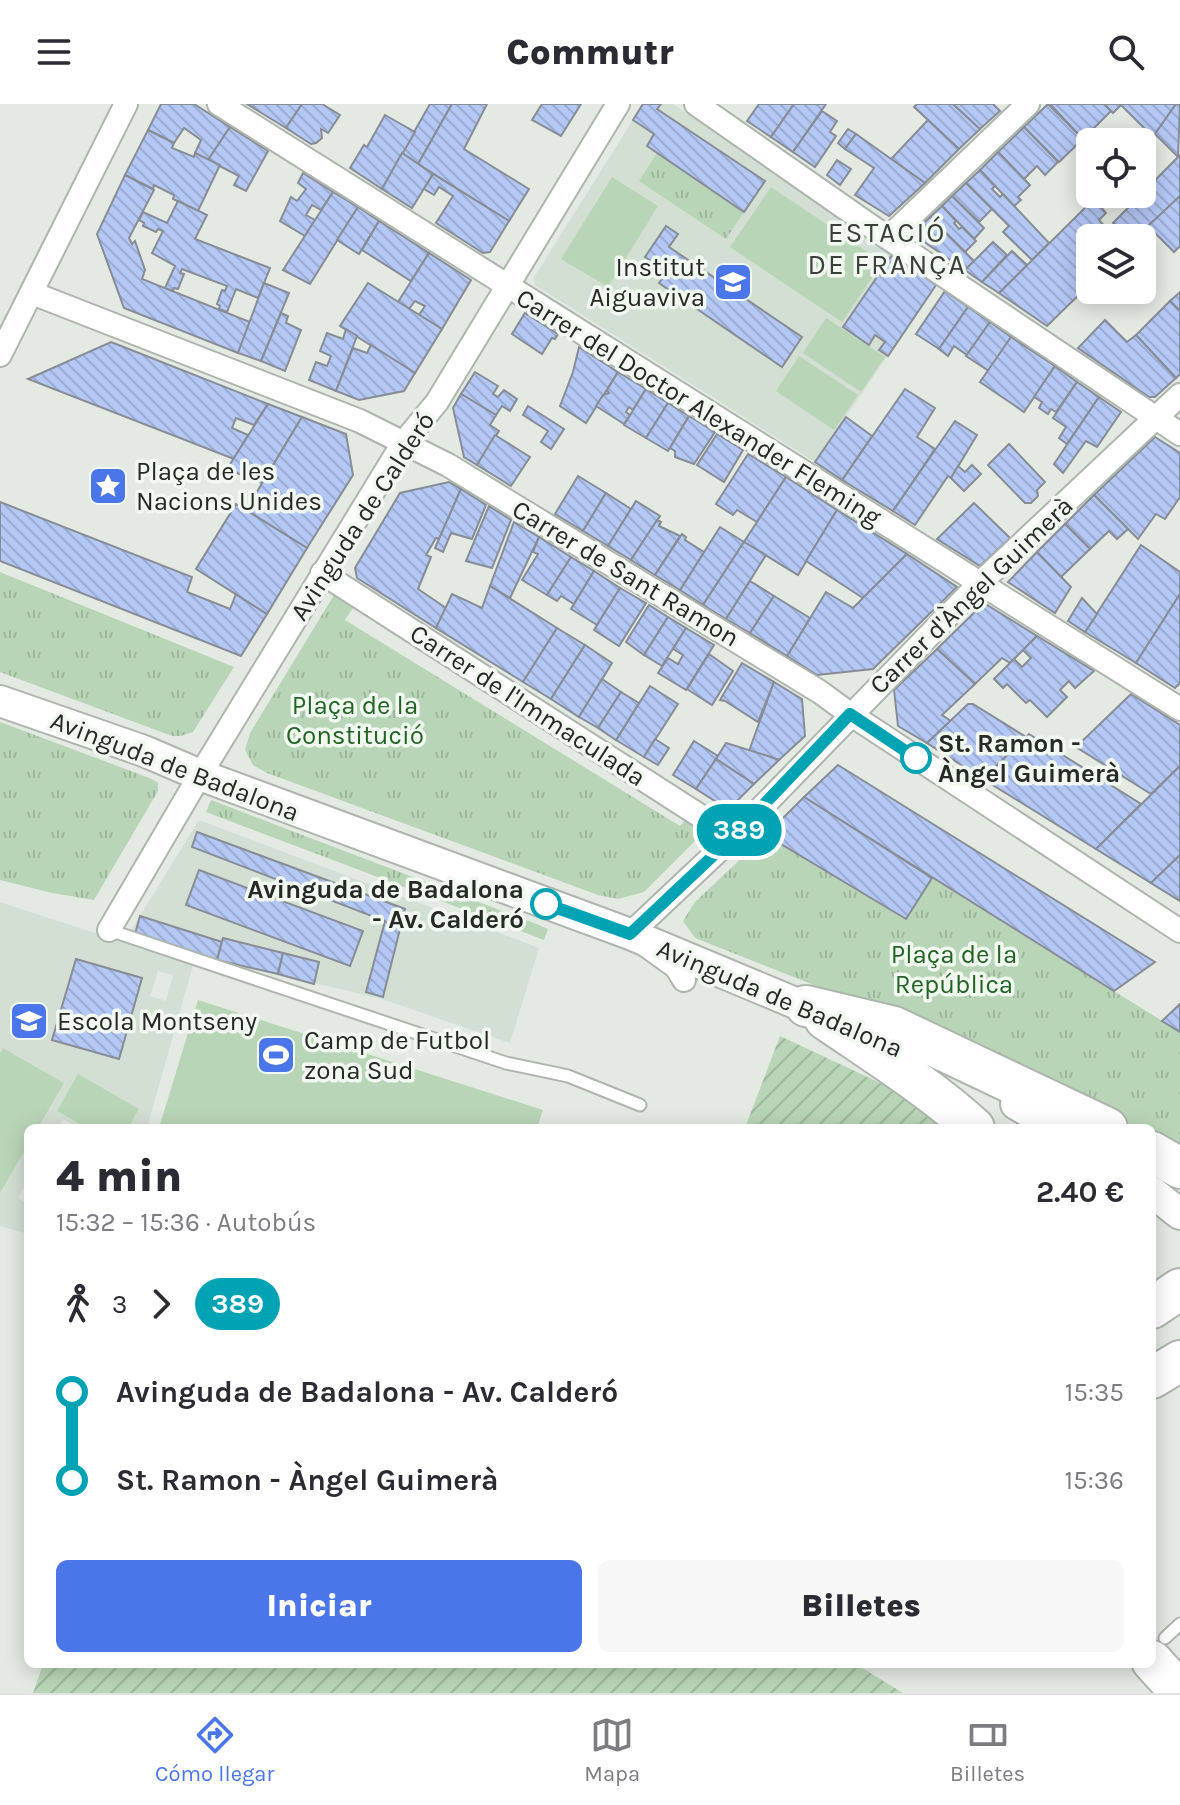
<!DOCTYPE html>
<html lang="es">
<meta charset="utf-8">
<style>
body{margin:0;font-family:Karla,sans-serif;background:#f7f7f7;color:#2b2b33;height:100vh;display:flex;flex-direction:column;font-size:30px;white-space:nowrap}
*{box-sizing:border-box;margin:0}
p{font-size:26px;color:#7c7c81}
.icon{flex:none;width:44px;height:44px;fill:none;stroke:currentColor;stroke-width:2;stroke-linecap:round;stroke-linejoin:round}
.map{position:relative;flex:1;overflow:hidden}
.details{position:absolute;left:24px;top:1020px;width:1132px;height:544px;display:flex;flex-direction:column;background:#fff;border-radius:12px;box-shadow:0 4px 20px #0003}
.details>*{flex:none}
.badge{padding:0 16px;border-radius:26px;font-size:28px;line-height:52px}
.controls{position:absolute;left:1076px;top:24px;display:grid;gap:16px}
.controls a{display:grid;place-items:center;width:80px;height:80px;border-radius:12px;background:#fff;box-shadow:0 4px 20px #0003;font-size:40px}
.map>.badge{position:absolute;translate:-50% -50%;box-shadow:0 0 0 4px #fff}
.legs{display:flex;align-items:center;gap:12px;height:88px;padding:0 32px;font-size:26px}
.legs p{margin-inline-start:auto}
.overview{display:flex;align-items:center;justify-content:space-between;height:136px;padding:0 32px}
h1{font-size:44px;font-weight:800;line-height:60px}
.action{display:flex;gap:16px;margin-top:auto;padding:16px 32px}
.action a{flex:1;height:92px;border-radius:12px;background:#4b76e9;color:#fff;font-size:32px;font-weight:800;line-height:92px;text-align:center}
.action a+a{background:#f7f7f7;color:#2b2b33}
ul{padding:0 32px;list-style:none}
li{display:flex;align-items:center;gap:28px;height:88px;font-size:30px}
li i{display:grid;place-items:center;width:12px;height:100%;margin:0 10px;background:currentColor}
li i::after{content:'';width:20px;height:20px;margin:-10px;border:6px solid;border-radius:50%;background:#fff}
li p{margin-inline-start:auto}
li:first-child i{background:linear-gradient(#0000 50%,currentColor 0)}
li:last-child i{background:linear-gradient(currentColor 50%,#0000 0)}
header{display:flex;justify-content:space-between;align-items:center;height:104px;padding:0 32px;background:#fff;font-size:36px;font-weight:800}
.tab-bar{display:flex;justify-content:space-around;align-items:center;height:112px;border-top:2px solid #e1e1e2;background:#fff;font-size:22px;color:#7c7c81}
.tab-bar a{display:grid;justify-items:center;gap:4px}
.tab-bar .active{color:#4b76e9}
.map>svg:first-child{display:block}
.built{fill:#d2dfd2;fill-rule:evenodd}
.grass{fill:url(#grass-tufts)}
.garden{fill:url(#garden-furrows)}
.pitch{fill:#b9d5b7}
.building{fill:url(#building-back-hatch);stroke:#888c95;stroke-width:2}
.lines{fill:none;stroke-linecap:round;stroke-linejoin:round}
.lane-casing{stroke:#adb5ad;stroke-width:15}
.street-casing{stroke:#adb5ad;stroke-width:26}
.secondary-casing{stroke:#adb5ad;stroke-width:34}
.highway-casing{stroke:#adb5ad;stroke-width:44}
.lane{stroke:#fff;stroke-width:11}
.street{stroke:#fff;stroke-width:22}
.secondary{stroke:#fff;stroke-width:30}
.highway{stroke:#fff;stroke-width:40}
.line-1-casing{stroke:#fff;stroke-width:18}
.line-1{stroke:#00a3b4;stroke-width:12}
.stop-1-dot{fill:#fff;stroke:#00a3b4;stroke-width:4}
.labels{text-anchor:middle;stroke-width:7;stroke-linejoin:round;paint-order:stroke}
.poi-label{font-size:26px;fill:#262926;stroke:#f0f8ef;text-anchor:start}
.street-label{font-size:26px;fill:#262926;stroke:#f0f8ef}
.park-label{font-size:26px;fill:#236324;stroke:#f0f8ef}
.stop-label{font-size:26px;font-weight:bold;fill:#262926;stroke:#f0f8ef;text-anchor:start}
.neighbourhood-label{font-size:28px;letter-spacing:2px;fill:#393f39;stroke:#f0f8ef}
</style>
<header><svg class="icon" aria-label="menu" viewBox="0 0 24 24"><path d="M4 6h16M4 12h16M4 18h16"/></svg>Commutr<svg class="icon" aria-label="search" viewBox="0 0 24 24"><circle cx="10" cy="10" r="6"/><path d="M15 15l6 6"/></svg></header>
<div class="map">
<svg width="1180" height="1589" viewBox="0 0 1180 1589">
<defs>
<pattern id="grass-tufts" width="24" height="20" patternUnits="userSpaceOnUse" patternTransform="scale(2)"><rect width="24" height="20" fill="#b9d5b7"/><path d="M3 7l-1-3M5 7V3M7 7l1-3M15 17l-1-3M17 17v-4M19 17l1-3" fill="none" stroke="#9fb79d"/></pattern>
<pattern id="garden-furrows" width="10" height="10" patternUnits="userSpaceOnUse" patternTransform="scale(2)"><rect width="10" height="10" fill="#b9d5b7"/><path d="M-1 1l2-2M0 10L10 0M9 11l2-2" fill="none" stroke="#9fb79d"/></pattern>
<pattern id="building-back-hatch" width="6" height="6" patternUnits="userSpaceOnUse" patternTransform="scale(2)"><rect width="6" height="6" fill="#b4c8f6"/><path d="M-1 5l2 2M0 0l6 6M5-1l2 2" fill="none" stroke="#9bacd3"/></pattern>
</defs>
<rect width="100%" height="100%" fill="#e3eae2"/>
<g class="built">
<path d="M643 0H673L936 181 815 358 535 181 533 175Z"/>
<path d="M199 716 539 844 510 939 382 895 217 856 130 828Z"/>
<path d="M0 798 193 861 147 1024H128L139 1005 57 1007 87 1024H78L63 1015 58 1024H38L64 979 3 944 0 949ZM76 855 142 874 119 955 52 936ZM158 867 173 871 166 897 150 892Z"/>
<path d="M28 1041V1076L18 1094 28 1100V1130L0 1122V1089Z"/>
</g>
<g class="grass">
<path d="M657 49 744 108 726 135 639 77Z"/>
<path d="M0 468 234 563 193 628 181 632H172L0 568Z"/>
<path d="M334 491 353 504 345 516 680 722 686 715 706 726 644 788 618 795 598 791 267 669 253 661 245 646 250 629Z"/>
<path d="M0 618 152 675 158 679V687L94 796 52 789 0 776Z"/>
<path d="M211 696 539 821 548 825 544 836 206 708Z"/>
<path d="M766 731 905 815 932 774 1180 928V1048L1152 1033V1024H1135L978 946 695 834 683 817 695 798Z"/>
</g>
<g class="garden">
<path d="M780 932 910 993 943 1024H745Z"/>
<path d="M43 1560H856L903 1589H33Z"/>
</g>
<g class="pitch">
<path d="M612 73 658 102 608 183 561 155Z"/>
<path d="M771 83 883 158 842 218 730 143Z"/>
<path d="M826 214 885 253 861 288 803 249Z"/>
<path d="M799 252 858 291 834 326 776 287Z"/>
<path d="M198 896 543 1006 537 1024H159Z"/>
<path d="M3 944 64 979 38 1024H28V1041L0 1089V949Z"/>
<path d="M78 970 139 1005 128 1024H87L57 1007Z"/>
</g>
<g class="building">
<path d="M161 0H194L230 23 208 56 195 49 201 36 184 24 174 39 148 26Z"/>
<path d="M247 0H302L286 24Z"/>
<path d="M302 0H322L340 11 328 29 321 25 322 34 316 39 311 40 286 24Z"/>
<path d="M430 0H452L418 60 402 49Z"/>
<path d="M452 0H487L464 45 529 85 509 117 418 60Z"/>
<path d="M542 0H581L561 32 532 16Z"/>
<path d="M643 0H661L657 5 765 77 744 108 647 42 654 30 633 16Z"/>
<path d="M759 0H794L771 33 747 17Z"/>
<path d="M794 0H826L793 48 771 33Z"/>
<path d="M917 0H953L980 25 959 45 914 3Z"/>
<path d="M953 0H993L1000 7 980 25Z"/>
<path d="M1048 0 1083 35 1059 58 1024 23Z"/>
<path d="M1050 0H1104L1111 7 1083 35Z"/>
<path d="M1104 0H1176L1153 33 1121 1 1113 9Z"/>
<path d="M1176 0H1180L1178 53 1155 30Z"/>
<path d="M822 7 837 17 830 28 836 32 815 63 793 48Z"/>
<path d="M385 11 415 28 382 85 350 64 364 41 367 43Z"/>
<path d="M928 16 959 45 925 79 891 55Z"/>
<path d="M230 23 268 47 246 87 234 81 239 72 208 56Z"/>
<path d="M1024 23 1058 58 1045 71 1037 62 1024 75 998 48Z"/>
<path d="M848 25 856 30 845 45 838 39Z"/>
<path d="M148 26 174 39 172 44 194 53 195 49 220 61 198 107 173 95 174 91 154 81 153 85 125 71Z"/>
<path d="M856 30 925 79 889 112 855 91 874 64 845 45Z"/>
<path d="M998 48 1030 81 1018 93 1021 96 1014 102 980 66Z"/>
<path d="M402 49 433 70 412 104 382 85Z"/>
<path d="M1180 51V92L1136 134H1129L1113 119Z"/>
<path d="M837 56 851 65 840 81 827 71Z"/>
<path d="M980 66 995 82 992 85 1000 93 1003 90 1049 139 1032 156 1003 128 1009 122 966 79Z"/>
<path d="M303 69 333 88 321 106 312 101 306 111 315 116 305 132 280 117 291 93 297 97 306 85 298 79Z"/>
<path d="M433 70 509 117 490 148 483 149 436 119 453 92 439 83 434 91 424 85Z"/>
<path d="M125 71 154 86 129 134 132 140 135 137 145 166 142 175 250 218 238 249 124 204 97 130Z"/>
<path d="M966 79 992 105 979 118 952 92Z"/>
<path d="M333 88 358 103 310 180 283 166Z"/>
<path d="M952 92 984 124 974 135 942 102Z"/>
<path d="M1180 92V142L1174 148 1148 122Z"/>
<path d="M1094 95 1106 109 1099 116 1112 131 1119 124 1129 134H1090V180L1047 222 999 189Z"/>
<path d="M178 97 207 111 195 135 270 164 258 194 236 185 227 208 219 205 220 202 217 200 222 186 225 187 227 182 182 165 180 169 184 170 178 185 174 184 173 187 165 184 175 162 152 149 163 127 158 125 156 128 143 122 144 119 139 116 143 108 167 119Z"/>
<path d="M942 102 956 117 954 119 959 125 962 123 976 137 965 148 930 113Z"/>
<path d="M358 103 379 117 359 150 337 136Z"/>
<path d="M930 113 974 157 965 166 917 133V126Z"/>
<path d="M379 117 429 149 411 177 362 146Z"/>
<path d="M666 122 678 130 669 143 802 233 782 263 659 179 667 168 645 153Z"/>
<path d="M993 138 1007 151 982 178 965 166Z"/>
<path d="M1012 147 1027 161 999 189 982 178Z"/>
<path d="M429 149 471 176 442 225 419 211 425 202 415 197 409 205 398 198Z"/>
<path d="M892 151 936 181 888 252 879 246 885 238 875 231 869 241 843 223Z"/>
<path d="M264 179 289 189 261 257 238 249Z"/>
<path d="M368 179 442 225 415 269 340 222Z"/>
<path d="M945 187 968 203 939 245 916 230Z"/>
<path d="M1180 188V207L1170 197Z"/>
<path d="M1170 197 1180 207V270L1176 274 1136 231Z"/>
<path d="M968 203 990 218 967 251 954 242 948 252 939 245Z"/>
<path d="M281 209 288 212 286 219 301 226 285 267 261 257Z"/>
<path d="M525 209 558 230 555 235 552 234 542 250 512 230Z"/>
<path d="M1105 216 1127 238 1136 231 1176 274 1155 293H1149L1078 244Z"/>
<path d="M990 218 1011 233 989 267 966 252Z"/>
<path d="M346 225 357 232 336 287 309 276 316 258 327 262 331 252 320 247 327 229 343 235Z"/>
<path d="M1011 233 1055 262 1024 308 980 278Z"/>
<path d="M111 238 268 300 254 321 236 314 232 324 248 331 234 355 28 275Z"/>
<path d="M371 241 415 269 404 287 359 296 336 287 353 244 367 249Z"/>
<path d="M579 243 618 268 586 319 560 302 573 268Z"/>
<path d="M1055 262 1077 278 1056 308 1051 305 1048 310 1039 304 1042 298 1034 293Z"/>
<path d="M475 268 498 282 493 290 498 293 504 286 517 295 510 307 502 302 496 311 461 290Z"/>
<path d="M618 268 646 285 633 306 629 303 626 308 630 311 624 320 596 302 603 291 609 289 607 286Z"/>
<path d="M1077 278 1099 293 1067 340 1059 334 1066 323 1053 314Z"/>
<path d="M646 285 668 299 646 334 624 321Z"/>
<path d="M905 285 935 304 917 333 935 345 893 407 842 376Z"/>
<path d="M461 290 496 311 490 321 499 327 477 361 464 353 453 304Z"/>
<path d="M1099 293 1121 308 1097 343 1086 337 1063 369 1054 360Z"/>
<path d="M668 299 689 312 668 347 646 334Z"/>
<path d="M268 300 302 313 262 379 227 365Z"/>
<path d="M528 302 564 325 551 345 541 338 548 327 523 311Z"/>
<path d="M689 312 715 328 694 360 675 353V347L670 344Z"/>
<path d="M302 313 346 330 353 371 307 444 246 406Z"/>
<path d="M846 313 872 332 842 376 815 358Z"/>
<path d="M955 317 977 331 951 374 948 372 915 421 893 407Z"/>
<path d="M717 330 743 346 724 378 697 361Z"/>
<path d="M495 331 530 353 511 382 477 361Z"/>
<path d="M1155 333 1180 349V393L1165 415 1156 410 1138 435 1094 391Z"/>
<path d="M1009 340 1045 378 1037 386 1038 392 1031 399H1025L988 361Z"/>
<path d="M748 350 786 373 757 418 737 406 733 411 716 400Z"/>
<path d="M972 361 981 370 964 387 951 374 958 362 965 368Z"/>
<path d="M578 372 606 389 583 427 555 410Z"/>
<path d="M786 373 837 406 798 471 744 438Z"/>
<path d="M449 378 461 385 439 435 436 434 426 451 431 453 418 485 446 504 436 524 357 474 355 464 400 389Z"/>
<path d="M461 385 486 401 472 435 451 429 443 448 435 444Z"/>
<path d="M606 389 631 405 608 442 583 427Z"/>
<path d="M1094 391 1128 425 1117 435 1109 427 1090 445 1065 420Z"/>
<path d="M636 397 660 412 631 456 608 442Z"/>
<path d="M0 398 192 473 187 488 230 505 236 490 267 510 241 552 0 457Z"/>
<path d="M974 399 1010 434 980 462 937 435Z"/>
<path d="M236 400 307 444 267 510 196 465Z"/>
<path d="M489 402 511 416 492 464 466 457Z"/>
<path d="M837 406 907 450 863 494 806 457Z"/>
<path d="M657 416 661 418 659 422 680 432 655 471 631 456Z"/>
<path d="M514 418 539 433 510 494 490 482Z"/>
<path d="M1065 420 1090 445 1061 473 1037 448Z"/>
<path d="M720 423 744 438 703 501 680 486Z"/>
<path d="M682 430 686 433 685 436 704 448 680 486 655 471Z"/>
<path d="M539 433 571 453 547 491 522 476 538 450 533 448Z"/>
<path d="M744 438 766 451 726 515 703 501Z"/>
<path d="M1141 441 1180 468V490L1136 559 1085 528Z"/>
<path d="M1037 448 1071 483 1055 509 1008 478Z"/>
<path d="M907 450 957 483 873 565 817 571 787 552 826 488 853 504Z"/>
<path d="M571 453 594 467 574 500 561 492 557 497 547 491Z"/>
<path d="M594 467 620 484 597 521 571 505Z"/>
<path d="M750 477 774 492 750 529 726 515Z"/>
<path d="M490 482 557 524 523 578 436 524 452 490 482 504Z"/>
<path d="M620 484 646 499 619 542 594 526Z"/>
<path d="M1180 490V579L1175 584 1136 559Z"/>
<path d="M774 492 810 514 787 552 750 529Z"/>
<path d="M1082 494 1097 510 1085 528 1068 517Z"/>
<path d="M984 499 1037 532 1010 559 1002 554 975 580 937 545Z"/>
<path d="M649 501 668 513 644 551 626 538Z"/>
<path d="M668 513 686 524 662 562 644 551Z"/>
<path d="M557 524 585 541 551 595 523 578Z"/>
<path d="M686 524 714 541 686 586 658 569 668 554 678 560 683 551 673 545Z"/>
<path d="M1037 532 1094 567 1075 584 1069 577 1060 586 1067 593 1047 613 1030 596 1026 599 1007 580 1003 584 994 575 1014 555 1022 563 1031 554 1023 546Z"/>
<path d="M585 541 612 559 579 613 551 595Z"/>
<path d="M937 545 975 580 942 611 951 617 927 639 898 622 894 586Z"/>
<path d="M709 550 733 567 712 601 687 585Z"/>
<path d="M742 559 774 578 758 618 725 597 720 596Z"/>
<path d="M602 575 621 588 598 624 579 613Z"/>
<path d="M774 578 802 595 805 632 779 656 749 647Z"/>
<path d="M650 582 678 600 644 653 616 636Z"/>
<path d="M621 588 639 599 616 636 598 624Z"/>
<path d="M1131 590 1180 621V662L1151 690 1076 643Z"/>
<path d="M968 600H973L1026 633 983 675 927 639Z"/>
<path d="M1029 630 1141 700 1096 745 983 675Z"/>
<path d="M655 635 669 644 658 661 644 653Z"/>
<path d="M694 637 718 652 696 685 673 671Z"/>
<path d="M726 639 768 652 779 656 754 680 716 655Z"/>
<path d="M716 655 754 680 730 704H726L696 685Z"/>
<path d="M838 661 1155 858 1114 887 804 693Z"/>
<path d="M1180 662V751L1151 779 1096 745Z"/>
<path d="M804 693 932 774 906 815 766 731Z"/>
<path d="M197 728 405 805 383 893 366 888 385 817 192 743Z"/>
<path d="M1180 751V797L1151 779Z"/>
<path d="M199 766 363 827 350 862 186 801Z"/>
<path d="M140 812 222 838 217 856 135 830Z"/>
<path d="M223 834 283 849 278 870 217 856Z"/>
<path d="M283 849 319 858 314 880 278 870Z"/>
<path d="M76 855 142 874 119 955 52 936Z"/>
<path d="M1180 900V928L1162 917Z"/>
</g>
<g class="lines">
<defs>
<g id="lane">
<path d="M109 826 506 959 568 972 640 1001"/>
<path d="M1165 1534 1180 1520"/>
</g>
<g id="street">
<path d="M219 0 1180 605"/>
<path d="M696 0 888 134 1180 330"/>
<path d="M888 134 1028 0"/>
<path d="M32 189 360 317 448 361 820 588 850 610 1180 827"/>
<path d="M0 251 126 0"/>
<path d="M322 469 733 733"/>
<path d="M109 826 200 671 403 339 437 298 618 0"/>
<path d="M684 876 676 863 630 830 733 733 979 480 1180 291"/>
</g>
<g id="secondary">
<path d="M0 597 144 647 200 671 630 830 824 911"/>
<path d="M1016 1000 1057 1024"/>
<path d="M1152 1088 1180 1110"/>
</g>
<g id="highway">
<path d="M806 902 894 923 1107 1024"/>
<path d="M825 915C876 950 929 983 974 1024"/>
<path d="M1152 1048 1180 1064"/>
<path d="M1152 1204 1180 1185"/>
<path d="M1152 1274 1180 1257"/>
<path d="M1152 1557 1180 1588"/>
</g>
</defs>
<use href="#lane" class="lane-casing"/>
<use href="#street" class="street-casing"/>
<use href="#secondary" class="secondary-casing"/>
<use href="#highway" class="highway-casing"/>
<use href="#lane" class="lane"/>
<use href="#street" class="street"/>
<use href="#secondary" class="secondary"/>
<use href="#highway" class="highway"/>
</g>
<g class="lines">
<defs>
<path id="line-1" d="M546 800 630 830 733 733 850 610 916 654"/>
</defs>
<use href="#line-1" class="line-1-casing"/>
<use href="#line-1" class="line-1"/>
</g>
<defs>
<symbol id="school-square" viewBox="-11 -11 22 22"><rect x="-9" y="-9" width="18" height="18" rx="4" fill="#4b76e9" stroke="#f0f8ef"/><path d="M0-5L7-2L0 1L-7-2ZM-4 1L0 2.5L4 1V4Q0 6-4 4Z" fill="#fff"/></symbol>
<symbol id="sight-square" viewBox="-11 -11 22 22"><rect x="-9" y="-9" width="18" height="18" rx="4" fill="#4b76e9" stroke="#f0f8ef"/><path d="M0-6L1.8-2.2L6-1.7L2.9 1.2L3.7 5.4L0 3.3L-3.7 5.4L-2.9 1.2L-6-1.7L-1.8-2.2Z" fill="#fff"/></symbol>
<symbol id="stadium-square" viewBox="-11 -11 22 22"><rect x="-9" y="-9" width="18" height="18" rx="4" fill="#4b76e9" stroke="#f0f8ef"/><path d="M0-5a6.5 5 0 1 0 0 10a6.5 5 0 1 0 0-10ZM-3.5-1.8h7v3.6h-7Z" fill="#fff"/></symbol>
</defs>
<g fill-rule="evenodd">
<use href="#school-square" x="711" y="156" width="44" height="44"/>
<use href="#sight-square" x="86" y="360" width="44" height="44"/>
<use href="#school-square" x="7" y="895" width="44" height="44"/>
<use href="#stadium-square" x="254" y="929" width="44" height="44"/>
</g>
<g class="stop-1-dot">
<circle cx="916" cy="654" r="14"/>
<circle cx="546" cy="800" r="14"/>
</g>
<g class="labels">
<g class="poi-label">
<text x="705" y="172" text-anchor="end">Institut<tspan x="705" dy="30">Aiguaviva</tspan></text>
<text x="136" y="376">Plaça de les<tspan x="136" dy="30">Nacions Unides</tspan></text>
<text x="57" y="926">Escola Montseny</text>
<text x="304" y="945">Camp de Futbol<tspan x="304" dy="30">zona Sud</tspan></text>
</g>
<g class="street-label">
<text transform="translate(699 303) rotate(32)" y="9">Carrer del Doctor Alexander Fleming</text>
<text transform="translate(362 412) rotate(-57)" y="9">Avinguda de Calderó</text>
<text transform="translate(626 469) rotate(31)" y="9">Carrer de Sant Ramon</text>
<text transform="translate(971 491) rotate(-44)" y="9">Carrer d'Àngel Guimerà</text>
<text transform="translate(528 601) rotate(33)" y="9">Carrer de l'Immaculada</text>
<text transform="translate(175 662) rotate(21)" y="9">Avinguda de Badalona</text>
<text transform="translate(780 894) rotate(23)" y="9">Avinguda de Badalona</text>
</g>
<g class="park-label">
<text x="355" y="610">Plaça de la<tspan x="355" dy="30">Constitució</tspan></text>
<text x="954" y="859">Plaça de la<tspan x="954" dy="30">República</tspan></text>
</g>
<g class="stop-label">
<text x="938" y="648">St. Ramon -<tspan x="938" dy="30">Àngel Guimerà</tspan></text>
<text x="524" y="794" text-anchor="end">Avinguda de Badalona<tspan x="524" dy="30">- Av. Calderó</tspan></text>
</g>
<g class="neighbourhood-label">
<text x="887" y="138">ESTACIÓ<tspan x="887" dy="32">DE FRANÇA</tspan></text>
</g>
</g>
</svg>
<div class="controls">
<a><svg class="icon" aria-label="locate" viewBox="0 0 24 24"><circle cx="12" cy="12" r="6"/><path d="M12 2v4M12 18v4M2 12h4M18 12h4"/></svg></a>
<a><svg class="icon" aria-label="layers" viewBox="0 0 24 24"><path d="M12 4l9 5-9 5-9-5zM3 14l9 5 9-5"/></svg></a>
</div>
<b class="badge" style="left:739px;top:726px;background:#00a3b4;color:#fff">389</b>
<section class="details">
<div class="overview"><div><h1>4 min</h1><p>15:32 – 15:36 · Autobús</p></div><b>2.40 €</b></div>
<div class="legs"><svg class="icon" aria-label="walk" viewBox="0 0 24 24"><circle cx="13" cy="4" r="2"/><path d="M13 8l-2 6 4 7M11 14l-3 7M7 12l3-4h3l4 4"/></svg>3<svg class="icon" aria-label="forward" viewBox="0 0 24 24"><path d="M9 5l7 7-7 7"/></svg><b class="badge" style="background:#00a3b4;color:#fff">389</b></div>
<ul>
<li><i style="color:#00a3b4"></i><b>Avinguda de Badalona - Av. Calderó</b><p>15:35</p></li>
<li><i style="color:#00a3b4"></i><b>St. Ramon - Àngel Guimerà</b><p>15:36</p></li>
</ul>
<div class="action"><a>Iniciar</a><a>Billetes</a></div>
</section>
</div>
<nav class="tab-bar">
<a class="active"><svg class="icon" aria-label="directions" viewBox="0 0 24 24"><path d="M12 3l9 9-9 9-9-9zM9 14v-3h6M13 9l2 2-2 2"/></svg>Cómo llegar</a>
<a><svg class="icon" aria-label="map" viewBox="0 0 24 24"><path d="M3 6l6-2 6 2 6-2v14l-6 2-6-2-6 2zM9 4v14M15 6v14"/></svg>Mapa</a>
<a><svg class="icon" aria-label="tickets" viewBox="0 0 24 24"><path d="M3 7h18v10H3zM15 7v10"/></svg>Billetes</a>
</nav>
